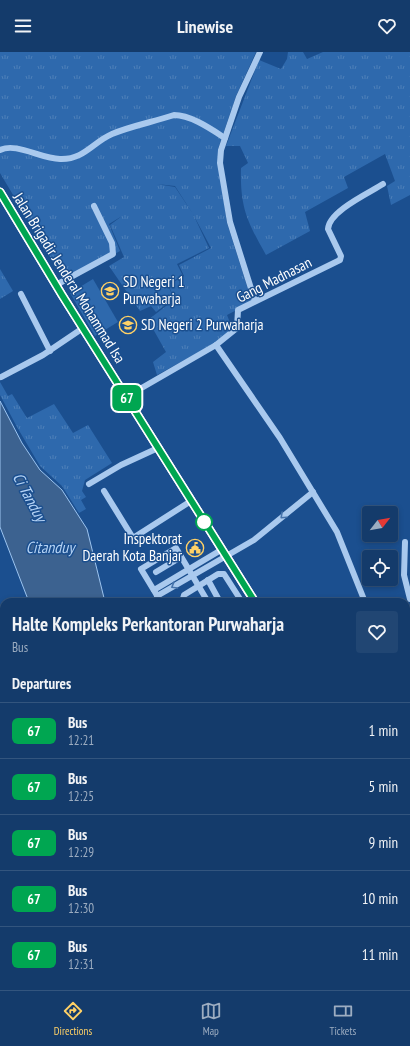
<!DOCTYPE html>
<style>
body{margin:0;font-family:"PT Sans Narrow",sans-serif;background:#214673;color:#f1f3f6;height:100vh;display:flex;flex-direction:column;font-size:15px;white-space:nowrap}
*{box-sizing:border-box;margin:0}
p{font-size:13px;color:#9dadc1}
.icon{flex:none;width:22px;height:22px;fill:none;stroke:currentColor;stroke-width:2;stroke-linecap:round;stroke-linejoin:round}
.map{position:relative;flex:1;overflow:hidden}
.drawer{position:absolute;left:0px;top:546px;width:410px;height:392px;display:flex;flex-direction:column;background:#143b6b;border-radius:12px 12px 0 0;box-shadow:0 2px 6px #0003,0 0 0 1px #33557e}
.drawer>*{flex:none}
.badge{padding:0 8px;border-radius:6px;font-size:14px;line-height:26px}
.needle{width:26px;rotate:59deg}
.controls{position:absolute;left:362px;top:454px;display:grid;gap:8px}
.controls a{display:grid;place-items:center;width:36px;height:36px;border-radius:4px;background:#143b6b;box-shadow:0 2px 6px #0003,0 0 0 1px #33557e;font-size:20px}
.map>.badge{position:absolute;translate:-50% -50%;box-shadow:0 0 0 2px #fff}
h2{padding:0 12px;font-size:15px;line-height:36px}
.round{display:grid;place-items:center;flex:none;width:42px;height:42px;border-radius:4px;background:#214673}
.summary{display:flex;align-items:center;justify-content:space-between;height:68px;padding:0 12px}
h1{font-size:19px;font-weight:800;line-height:30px}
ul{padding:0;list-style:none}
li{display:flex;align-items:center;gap:12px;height:56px;padding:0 12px;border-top:1px solid #33557e}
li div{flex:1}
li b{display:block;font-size:15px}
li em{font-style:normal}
li .badge{min-width:44px;font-weight:700;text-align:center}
header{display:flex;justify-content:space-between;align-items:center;height:52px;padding:0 12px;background:#143b6b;font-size:18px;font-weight:800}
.tab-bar{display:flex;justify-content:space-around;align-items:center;height:56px;border-top:1px solid #33557e;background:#143b6b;font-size:11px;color:#9dadc1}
.tab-bar a{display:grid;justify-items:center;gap:2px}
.tab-bar .selected{color:#ffd166}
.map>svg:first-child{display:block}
.grass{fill:url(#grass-tufts)}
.forest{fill:url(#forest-firs)}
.pitch{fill:#2e69ad}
.water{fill:#3c6290;stroke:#9cc4f0}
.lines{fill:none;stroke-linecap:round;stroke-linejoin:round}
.minor{stroke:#a9c9ee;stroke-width:6}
.highway{stroke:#fff;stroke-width:9}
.oneway{stroke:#4674ac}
.line-casing{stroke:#fff;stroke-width:9}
.line{stroke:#00a651;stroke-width:6}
.stop-dot{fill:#fff;stroke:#00a651;stroke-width:2}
.labels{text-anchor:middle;stroke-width:3;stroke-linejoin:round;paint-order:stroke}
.street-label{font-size:15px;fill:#fff;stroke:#1b4f8f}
.poi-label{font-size:15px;fill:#fff;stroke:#1b4f8f;text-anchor:start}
.water-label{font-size:16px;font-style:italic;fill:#b5d3f5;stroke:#1b4f8f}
</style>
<header><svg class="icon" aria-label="menu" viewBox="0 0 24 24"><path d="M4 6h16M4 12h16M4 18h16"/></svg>Linewise<svg class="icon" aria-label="heart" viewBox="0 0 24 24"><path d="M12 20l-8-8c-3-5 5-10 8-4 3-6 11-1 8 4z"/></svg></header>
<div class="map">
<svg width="410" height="938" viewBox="0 0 410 938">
<defs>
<pattern id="grass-tufts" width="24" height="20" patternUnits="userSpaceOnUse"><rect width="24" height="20" fill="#2e69ad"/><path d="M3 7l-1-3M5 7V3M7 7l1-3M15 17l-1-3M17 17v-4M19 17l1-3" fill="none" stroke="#4d80b9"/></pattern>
<pattern id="forest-firs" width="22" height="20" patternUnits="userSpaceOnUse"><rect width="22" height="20" fill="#2e69ad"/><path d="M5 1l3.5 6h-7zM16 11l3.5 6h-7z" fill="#4d80b9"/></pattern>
</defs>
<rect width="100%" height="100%" fill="#1b4f8f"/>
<g class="grass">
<path d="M0 0H256L236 44 218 97V111L227 171 252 250 227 263 234 281 157 323 153 310 166 300 148 268 175 247 168 233 184 224 179 213 211 196 193 162 175 134 157 132 175 135 193 162 209 196 177 212 183 224 167 232 174 246 156 260 151 254 140 259 109 214 124 205 110 173 122 164 109 172 120 199 65 230 0 121Z"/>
<path d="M288 0H303L307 7 323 0H410V143L391 153 387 134 395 129 385 102 344 125 348 136 305 160 310 179 266 203C247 169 240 156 241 116L248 111 240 94H226L259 8 281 17 287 7Z"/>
<path d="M0 217 13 239 0 247Z"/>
<path d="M0 330 8 344 12 342 27 366 54 352 73 381 88 373 112 411 85 428 82 439 86 445 81 448 86 457 79 461 62 434 40 414 17 375 0 343Z"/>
<path d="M4 622V817L0 818V623Z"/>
<path d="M410 796V938H325L326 934H406V798Z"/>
</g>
<path class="forest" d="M11 934H103L107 938H9Z"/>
<path class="pitch" d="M93 227 118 270 95 284 70 241Z"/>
<g class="water">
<path d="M0 349 22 391 40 418 62 438 87 477 105 550H29L0 475Z"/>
<path d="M4 821V867L0 869V822Z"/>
</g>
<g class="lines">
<g class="minor">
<path d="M0 98C16 90 41 107 60 107 84 108 93 90 112 82 131 74 153 70 174 63 191 63 211 77 225 86"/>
<path d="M56 233 113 202 112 191 94 154"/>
<path d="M21 242 50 299"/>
<path d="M255 249 230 170 220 111 221 98 239 45 260 0"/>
<path d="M216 293 280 386 337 480 365 550"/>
<path d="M1 325 43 303 83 276"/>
<path d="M126 345 216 293 237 276 238 258 340 208 341 204 328 177C329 159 369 141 383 132"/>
<path d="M89 432 121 413 158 396"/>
<path d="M104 439 133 486 191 449"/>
<path d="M405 490 404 523 410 547"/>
<path d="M156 520 181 505"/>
<path d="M208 528 220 550"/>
<path d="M154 538 221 498"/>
<path d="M157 544 254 488 313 440"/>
<path d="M161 550 141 517 176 496 208 550"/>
<path d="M182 550 184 543 218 522H224L242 550"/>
<path d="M406 663 410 662"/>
<path d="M406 706 410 705"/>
<path d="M406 794 410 792"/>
<path d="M406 910 410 909"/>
<path d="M375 934 410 937"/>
</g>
<g class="highway">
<path d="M0 140 62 243 255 550"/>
<path d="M0 931 4 924"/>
<path d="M175 934 180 938"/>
<path d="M228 938 233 934"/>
</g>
</g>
<defs><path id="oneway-chevron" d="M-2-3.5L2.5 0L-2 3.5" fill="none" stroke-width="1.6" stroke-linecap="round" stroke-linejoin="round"/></defs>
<g class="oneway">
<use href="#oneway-chevron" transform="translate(283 464) rotate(137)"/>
<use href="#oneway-chevron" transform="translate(174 534) rotate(150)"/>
</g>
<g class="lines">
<defs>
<path id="line" d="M0 140 62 243 255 550"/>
</defs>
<use href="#line" class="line-casing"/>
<use href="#line" class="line"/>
</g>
<defs>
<symbol id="school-ring" viewBox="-11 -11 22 22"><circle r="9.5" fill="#1b4f8f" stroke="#ffd166" stroke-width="1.5"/><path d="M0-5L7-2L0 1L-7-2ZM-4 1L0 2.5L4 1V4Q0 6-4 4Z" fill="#ffd166"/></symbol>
<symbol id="civic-ring" viewBox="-11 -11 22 22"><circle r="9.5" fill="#1b4f8f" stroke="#ffd166" stroke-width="1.5"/><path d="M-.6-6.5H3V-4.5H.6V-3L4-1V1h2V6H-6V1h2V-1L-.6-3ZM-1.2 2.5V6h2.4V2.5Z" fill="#ffd166"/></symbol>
</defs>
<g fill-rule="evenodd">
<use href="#school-ring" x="100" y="229" width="20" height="20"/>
<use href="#school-ring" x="118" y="263" width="20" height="20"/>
<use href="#civic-ring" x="185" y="486" width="20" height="20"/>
</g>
<circle class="stop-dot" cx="204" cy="470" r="8"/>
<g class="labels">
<g class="street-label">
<text transform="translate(69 226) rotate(58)" y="5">Jalan Brigadir Jenderal Mohammad Isa</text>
<text transform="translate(274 228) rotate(-27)" y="5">Gang Madnasan</text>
</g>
<g class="poi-label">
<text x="123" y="235">SD Negeri 1<tspan x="123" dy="17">Purwaharja</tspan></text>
<text x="141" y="278">SD Negeri 2 Purwaharja</text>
<text x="182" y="492" text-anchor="end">Inspektorat<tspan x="182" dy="17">Daerah Kota Banjar</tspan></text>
</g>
<g class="water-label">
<text transform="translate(30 445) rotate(62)" y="6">Ci Tanduy</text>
<text x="50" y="501">Citanduy</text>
</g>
</g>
</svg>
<div class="controls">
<a><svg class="needle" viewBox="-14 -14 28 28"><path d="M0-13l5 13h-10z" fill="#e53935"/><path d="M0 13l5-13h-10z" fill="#9dadc1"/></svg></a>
<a><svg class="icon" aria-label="locate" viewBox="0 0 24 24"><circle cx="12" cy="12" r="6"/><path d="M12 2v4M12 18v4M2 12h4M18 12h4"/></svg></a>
</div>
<b class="badge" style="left:127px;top:346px;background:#00a651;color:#fff">67</b>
<section class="drawer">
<div class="summary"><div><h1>Halte Kompleks Perkantoran Purwaharja</h1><p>Bus</p></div><a class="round"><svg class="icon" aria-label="heart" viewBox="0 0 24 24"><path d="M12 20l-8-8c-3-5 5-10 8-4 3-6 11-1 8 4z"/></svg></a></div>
<h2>Departures</h2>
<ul>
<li><span class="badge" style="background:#00a651;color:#fff">67</span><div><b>Bus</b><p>12:21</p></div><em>1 min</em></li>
<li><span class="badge" style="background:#00a651;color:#fff">67</span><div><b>Bus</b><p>12:25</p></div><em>5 min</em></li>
<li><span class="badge" style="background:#00a651;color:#fff">67</span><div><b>Bus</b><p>12:29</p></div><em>9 min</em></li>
<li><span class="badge" style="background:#00a651;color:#fff">67</span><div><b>Bus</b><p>12:30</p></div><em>10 min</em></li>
<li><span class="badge" style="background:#00a651;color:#fff">67</span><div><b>Bus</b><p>12:31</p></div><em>11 min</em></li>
</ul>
</section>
</div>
<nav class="tab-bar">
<a class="selected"><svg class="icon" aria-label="directions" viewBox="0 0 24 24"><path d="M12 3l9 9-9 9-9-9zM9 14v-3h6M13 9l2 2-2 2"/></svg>Directions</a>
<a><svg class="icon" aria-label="map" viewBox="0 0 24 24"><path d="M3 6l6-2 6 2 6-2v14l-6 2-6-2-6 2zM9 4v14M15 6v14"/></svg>Map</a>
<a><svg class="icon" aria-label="tickets" viewBox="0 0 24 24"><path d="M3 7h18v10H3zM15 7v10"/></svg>Tickets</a>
</nav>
